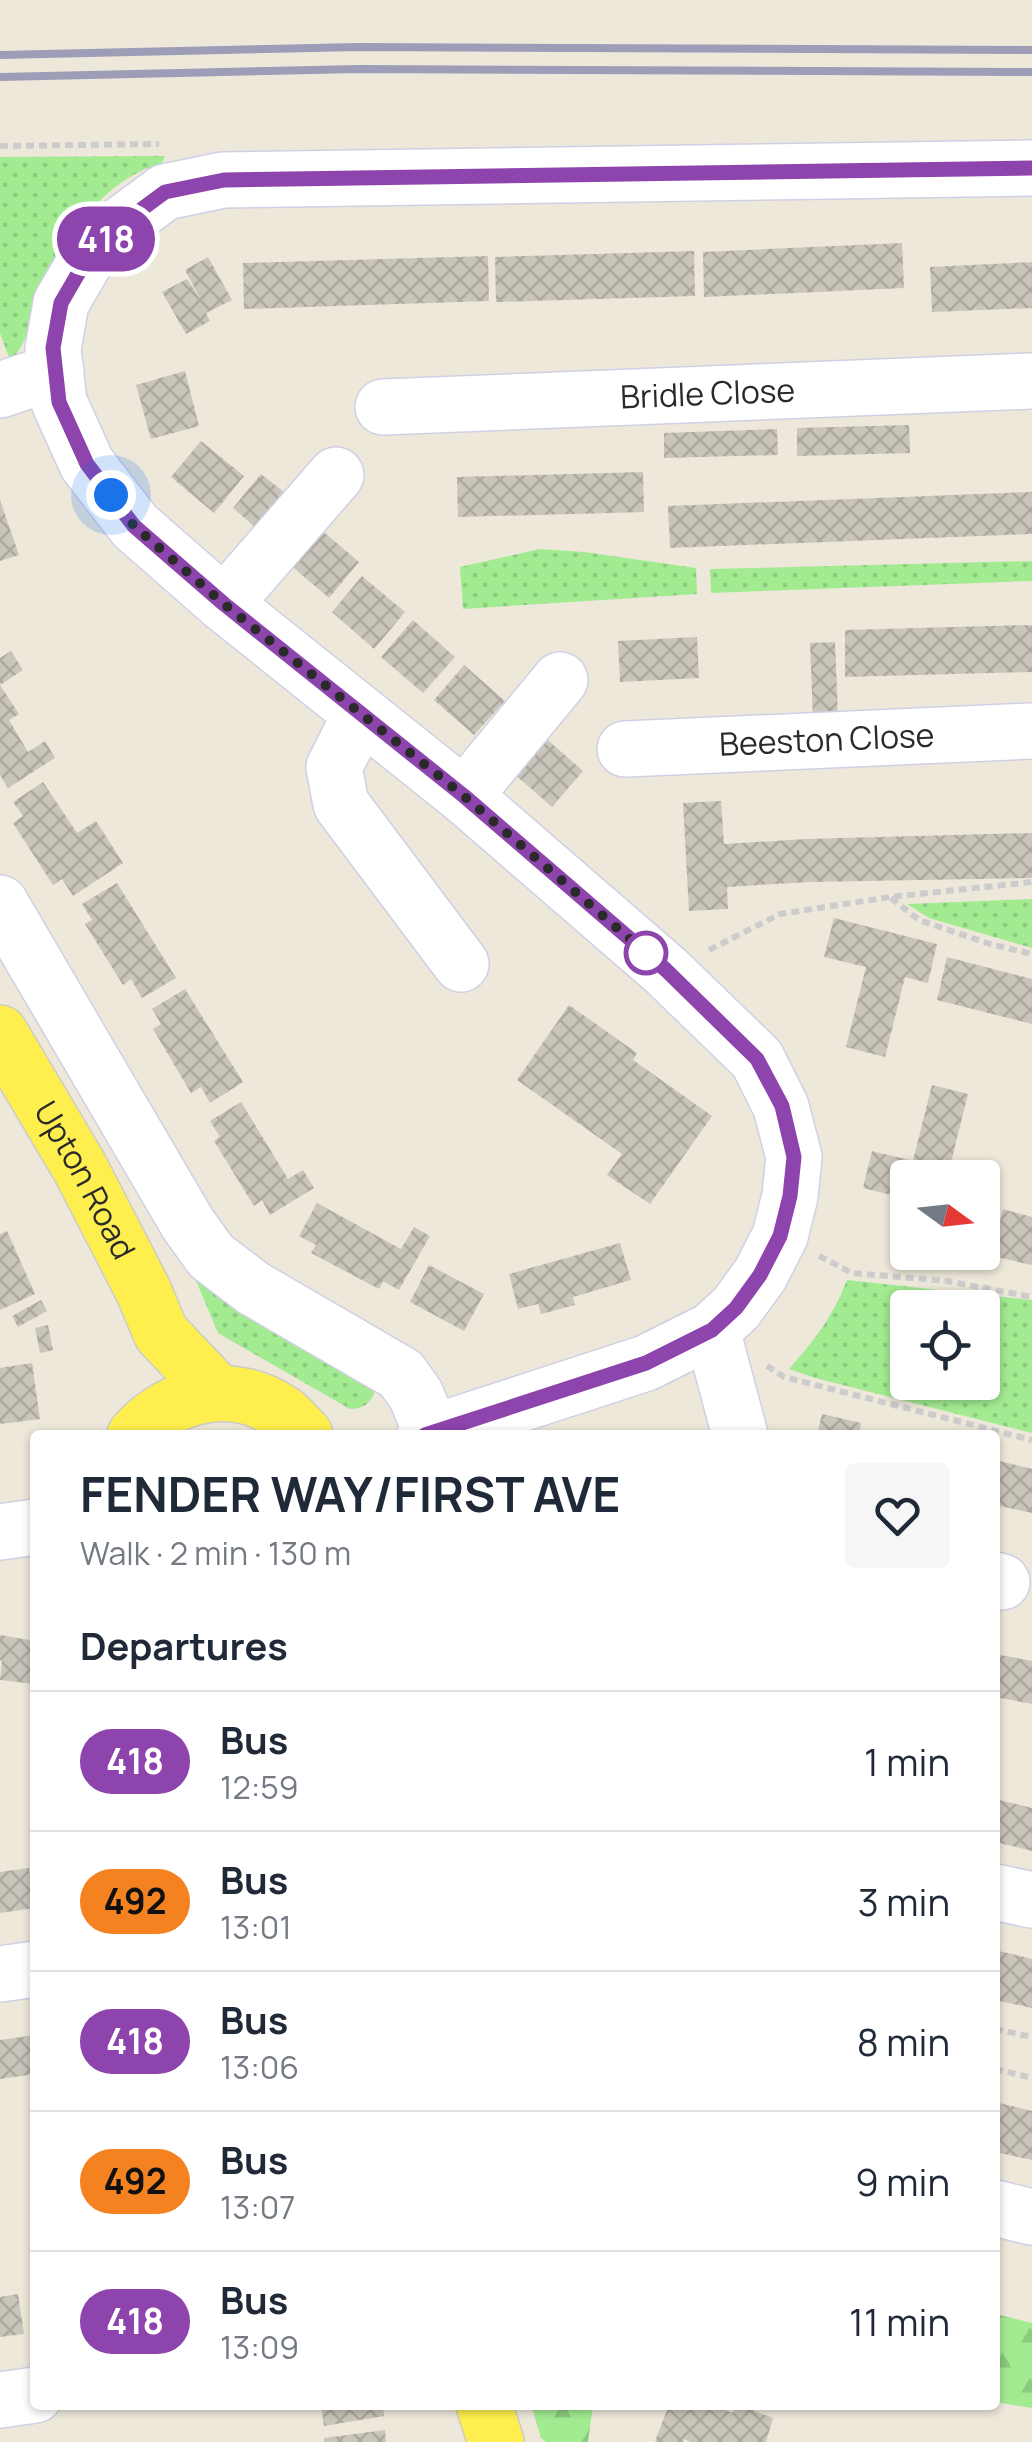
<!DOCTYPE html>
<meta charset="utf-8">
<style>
body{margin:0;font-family:Manrope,sans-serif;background:#f6f6f7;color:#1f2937;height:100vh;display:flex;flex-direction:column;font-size:38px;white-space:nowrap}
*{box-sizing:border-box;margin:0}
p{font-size:32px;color:#747a83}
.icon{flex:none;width:55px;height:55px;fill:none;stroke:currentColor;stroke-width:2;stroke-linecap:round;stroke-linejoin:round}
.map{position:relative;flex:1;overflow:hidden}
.drawer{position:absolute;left:30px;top:1430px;width:970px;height:980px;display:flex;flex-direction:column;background:#fff;border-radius:10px;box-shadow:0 2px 8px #0004}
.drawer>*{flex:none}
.badge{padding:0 20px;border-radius:32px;font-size:35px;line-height:65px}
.needle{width:65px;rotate:105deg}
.tools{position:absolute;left:890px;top:1160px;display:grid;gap:20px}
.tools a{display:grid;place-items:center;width:110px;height:110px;border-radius:10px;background:#fff;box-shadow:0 2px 8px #0004;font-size:50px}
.you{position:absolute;width:50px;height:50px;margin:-25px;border:8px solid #fff;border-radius:50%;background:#1a73e8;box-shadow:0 0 0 15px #1a73e833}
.map>.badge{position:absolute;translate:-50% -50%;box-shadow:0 0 0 5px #fff}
h2{padding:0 50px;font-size:38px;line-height:90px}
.round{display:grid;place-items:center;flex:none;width:105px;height:105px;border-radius:10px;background:#f6f6f7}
.headline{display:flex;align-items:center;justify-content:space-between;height:170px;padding:0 50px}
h1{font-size:48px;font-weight:700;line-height:75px}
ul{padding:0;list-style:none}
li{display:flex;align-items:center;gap:30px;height:140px;padding:0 50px;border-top:2px solid #e0e1e3}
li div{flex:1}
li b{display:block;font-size:38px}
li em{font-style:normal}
li .badge{min-width:110px;font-weight:700;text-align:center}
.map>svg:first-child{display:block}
.grass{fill:url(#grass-dots);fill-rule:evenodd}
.forest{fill:url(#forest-firs)}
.building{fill:url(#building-cross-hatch)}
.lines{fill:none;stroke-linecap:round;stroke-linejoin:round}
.minor-casing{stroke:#d0d0e5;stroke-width:58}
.major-casing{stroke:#ccc;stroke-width:58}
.path{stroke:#ccc;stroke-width:6;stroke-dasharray:8 5;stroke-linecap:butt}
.minor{stroke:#fff;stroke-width:55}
.major{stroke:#ffef4e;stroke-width:55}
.rail{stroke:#9d9db7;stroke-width:8}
.line-casing{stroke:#fff;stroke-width:22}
.line{stroke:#8e44ad;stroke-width:15}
.walk{stroke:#2a2a2a;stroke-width:10;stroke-dasharray:0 18}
.stop-dot{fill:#fff;stroke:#8e44ad;stroke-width:5}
.labels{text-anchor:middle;stroke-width:9;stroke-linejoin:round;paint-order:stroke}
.street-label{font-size:32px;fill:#2a2a2a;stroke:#fff}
</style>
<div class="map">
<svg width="1032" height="2442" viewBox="0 0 1032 2442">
<defs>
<pattern id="grass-dots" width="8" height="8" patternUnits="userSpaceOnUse" patternTransform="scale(2.5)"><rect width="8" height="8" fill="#a2eb91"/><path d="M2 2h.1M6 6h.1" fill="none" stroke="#8cca7d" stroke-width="1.8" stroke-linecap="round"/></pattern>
<pattern id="forest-firs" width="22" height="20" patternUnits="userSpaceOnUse" patternTransform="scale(2.5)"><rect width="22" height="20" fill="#a2eb91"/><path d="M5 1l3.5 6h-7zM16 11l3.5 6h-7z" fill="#8cca7d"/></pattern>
<pattern id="building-cross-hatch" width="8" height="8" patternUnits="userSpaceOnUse" patternTransform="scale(2.5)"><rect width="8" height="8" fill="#c9c5ba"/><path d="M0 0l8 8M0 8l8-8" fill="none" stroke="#ada9a0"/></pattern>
</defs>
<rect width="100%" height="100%" fill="#eee8da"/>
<g class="grass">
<path d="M165 156 161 165C154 167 145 168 139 172 97 192 51 253 36 296 29 318 29 345 10 360L0 333V157Z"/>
<path d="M540 549 584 552 696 568 697 594 463 609 460 567Z"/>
<path d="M1032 561V581L711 593 710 569Z"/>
<path d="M1032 899V948L929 918 907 904Z"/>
<path d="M168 1214 375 1388C373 1402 364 1409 350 1409L218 1333Z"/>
<path d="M847 1280 1032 1300V1433L815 1378 789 1369C816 1338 831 1320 847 1280ZM908 1308H982V1382H908Z"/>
</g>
<g class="forest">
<path d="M995 2314 1032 2323V2408L995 2402Z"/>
<path d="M531 2405H593L588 2442H546L541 2438Z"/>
</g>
<g class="building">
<path d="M902 243 904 288 704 297 703 252Z"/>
<path d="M694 251 695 296 496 302 495 257Z"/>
<path d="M488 256 489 301 244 309 243 263Z"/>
<path d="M208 257 232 300 206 313 210 321 186 334 162 292 187 279 201 300 185 270Z"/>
<path d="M1032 262V308L932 312 930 267Z"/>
<path d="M185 371 199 426 151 439 136 385Z"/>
<path d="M909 425 910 453 797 456V428Z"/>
<path d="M777 429 778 455 664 458V433Z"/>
<path d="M201 441 244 476 214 513 171 477Z"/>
<path d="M643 472 644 512 458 517 457 477Z"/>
<path d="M261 474 284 492 255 527 233 508Z"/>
<path d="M1032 492V534L670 548 668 506Z"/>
<path d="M0 500 19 555 0 561Z"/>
<path d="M318 527 359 562 329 598 288 563Z"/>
<path d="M362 576 405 612 374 649 332 612Z"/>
<path d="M413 620 455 657 423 693 381 657Z"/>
<path d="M1032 625V672L845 677V630Z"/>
<path d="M697 637 699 678 620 682 618 641Z"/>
<path d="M835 642 838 718 813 719 810 643Z"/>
<path d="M11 651 23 670 0 685 19 714 9 720 28 752 45 741 55 758 8 788 0 775V658Z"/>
<path d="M464 665 505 701 474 735 434 700Z"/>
<path d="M542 735 583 771 552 807 511 771Z"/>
<path d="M43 782 77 833 96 821 123 863 73 896 62 879 53 885 13 823 23 816 13 802Z"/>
<path d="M721 801 724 844 806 839 1032 833V878L809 882 727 887 728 909 689 911 683 803Z"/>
<path d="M117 883 176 978 142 998 131 979 123 985 85 924 92 920 82 904Z"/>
<path d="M834 918 937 944 928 983 905 977 885 1057 846 1047 866 967 824 957Z"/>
<path d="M947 957 1032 979V1024L937 1000Z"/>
<path d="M185 989 243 1082 210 1103 201 1087 191 1093 153 1029 161 1024 152 1009Z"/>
<path d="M569 1005 637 1053 633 1060 712 1116 650 1204 607 1175 622 1154 517 1080Z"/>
<path d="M932 1085 968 1094 949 1170 972 1178H908V1199L863 1188 872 1151 913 1161Z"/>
<path d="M241 1102 288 1179 303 1170 314 1188 270 1215 262 1200 254 1206 214 1141 220 1137 210 1121Z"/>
<path d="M317 1203 401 1249 414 1227 430 1236 399 1290 383 1281 379 1289 311 1253 316 1245 299 1236Z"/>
<path d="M1003 1209 1032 1217V1265L992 1256Z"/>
<path d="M7 1231 35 1294 0 1310V1234Z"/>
<path d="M620 1243 631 1280 573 1297 575 1305 541 1314 538 1304 518 1309 509 1274Z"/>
<path d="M429 1265 484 1294 464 1331 410 1302Z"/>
<path d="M41 1300 47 1311 18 1327 12 1316Z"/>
<path d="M48 1325 53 1350 40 1353 35 1328Z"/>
<path d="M32 1363 40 1419 0 1424V1368Z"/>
<path d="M822 1414 861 1423 859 1435H817Z"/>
<path d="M995 1460 1032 1469V1513L995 1505Z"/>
<path d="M0 1635 35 1641V1684L0 1680 2 1661 0 1660Z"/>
<path d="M995 1654 1032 1661V1704L995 1697Z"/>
<path d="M995 1799 1032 1808V1851L995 1842Z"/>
<path d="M29 1868 34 1908 0 1913V1872Z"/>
<path d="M995 1950 1032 1959V2008L995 2000Z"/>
<path d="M35 2035V2074L0 2079V2040Z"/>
<path d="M995 2102 1032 2111V2160L995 2152Z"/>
<path d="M18 2294 24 2334 0 2337V2297Z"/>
<path d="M321 2405H383L384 2416 324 2426Z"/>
<path d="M669 2405H710L733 2413 736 2405H739L773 2418 766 2442H691L684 2439 683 2442H658L655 2441Z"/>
<path d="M385 2430 386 2442H324V2438Z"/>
</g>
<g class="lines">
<defs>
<g id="minor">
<path d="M0 390 56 371"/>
<path id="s1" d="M383 407 1032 381"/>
<path d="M224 604 336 475"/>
<path d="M361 714 334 767 341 804 461 964"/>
<path id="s2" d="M625 749 1032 731"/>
<path d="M464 796 560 680"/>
<path d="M0 903 188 1224 211 1256 253 1288 401 1374 416 1395 432 1435"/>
<path d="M712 1330 740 1435"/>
<path d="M425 1435 646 1363 712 1330 736 1308 760 1275 780 1236 790 1196 794 1157 781 1107 757 1059 666 971 464 796 224 604 135 526 87 464 59 402 53 349 61 303 86 260 119 226 165 192 223 180 1032 168"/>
<path d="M0 1532 35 1527"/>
<path d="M995 1580 1002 1582"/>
<path d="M995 1892 1032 1900"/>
<path d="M0 1974 35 1969"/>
<path d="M995 2208 1032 2217"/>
<path d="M0 2400 35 2395"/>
</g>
<g id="major">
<path id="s3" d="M0 1033 80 1168 144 1292 161 1333 218 1393"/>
<path d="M135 1435C173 1392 234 1379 283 1413 291 1419 298 1428 305 1435"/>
<path d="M484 2405 496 2442"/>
</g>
</defs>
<use href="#minor" class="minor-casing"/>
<use href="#major" class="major-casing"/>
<g class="path">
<path d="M0 146 159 144"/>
<path d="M891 898 919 920 990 944 1032 954"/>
<path d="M709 950 780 914 890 897 1032 882"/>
<path d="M819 1256 852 1273 947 1281 1032 1297"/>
<path d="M767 1366 784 1377 1032 1440"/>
<path d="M995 2029 1032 2037"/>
<path d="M995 2069 1032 2078"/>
</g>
<use href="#minor" class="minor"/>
<use href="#major" class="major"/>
<g class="rail">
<path d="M0 55 359 47 1032 50"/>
<path d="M0 77 359 69 1032 72"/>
</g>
</g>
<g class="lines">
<defs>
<path id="line" d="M425 1435 646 1363 712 1330 736 1308 760 1275 780 1236 790 1196 794 1157 782 1106 757 1059 666 970 464 796 224 604 134 526 87 464 59 402 53 348 61 303 86 260 119 226 165 192 224 180 1032 168"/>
</defs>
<use href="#line" class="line-casing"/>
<use href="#line" class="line"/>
<path class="walk" d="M111 495 134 526 224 604 464 796 646 953"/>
</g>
<circle class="stop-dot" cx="646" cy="953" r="20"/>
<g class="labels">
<g class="street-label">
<text dy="11" stroke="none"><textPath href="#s1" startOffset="325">Bridle Close</textPath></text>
<text dy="11" stroke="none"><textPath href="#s2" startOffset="202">Beeston Close</textPath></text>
<text dy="11" stroke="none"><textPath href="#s3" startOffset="170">Upton Road</textPath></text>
</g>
</g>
</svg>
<div class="tools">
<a><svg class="needle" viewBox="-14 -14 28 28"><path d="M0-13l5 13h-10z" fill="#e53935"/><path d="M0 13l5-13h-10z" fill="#747a83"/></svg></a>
<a><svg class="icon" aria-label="locate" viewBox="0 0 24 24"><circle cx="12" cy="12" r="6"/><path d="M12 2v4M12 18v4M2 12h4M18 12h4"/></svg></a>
</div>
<div class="you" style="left:111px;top:495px"></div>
<b class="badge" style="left:106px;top:239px;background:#8e44ad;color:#fff">418</b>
<section class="drawer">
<div class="headline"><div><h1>FENDER WAY/FIRST AVE</h1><p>Walk · 2 min · 130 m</p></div><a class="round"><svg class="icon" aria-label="heart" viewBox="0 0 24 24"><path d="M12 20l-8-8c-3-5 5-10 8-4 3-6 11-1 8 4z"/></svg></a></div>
<h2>Departures</h2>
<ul>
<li><span class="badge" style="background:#8e44ad;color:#fff">418</span><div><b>Bus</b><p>12:59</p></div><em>1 min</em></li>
<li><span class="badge" style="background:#f58220;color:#111">492</span><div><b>Bus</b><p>13:01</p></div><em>3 min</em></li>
<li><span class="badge" style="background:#8e44ad;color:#fff">418</span><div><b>Bus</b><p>13:06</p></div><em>8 min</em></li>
<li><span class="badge" style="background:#f58220;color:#111">492</span><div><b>Bus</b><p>13:07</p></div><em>9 min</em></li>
<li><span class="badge" style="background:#8e44ad;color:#fff">418</span><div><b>Bus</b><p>13:09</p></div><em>11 min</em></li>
</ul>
</section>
</div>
